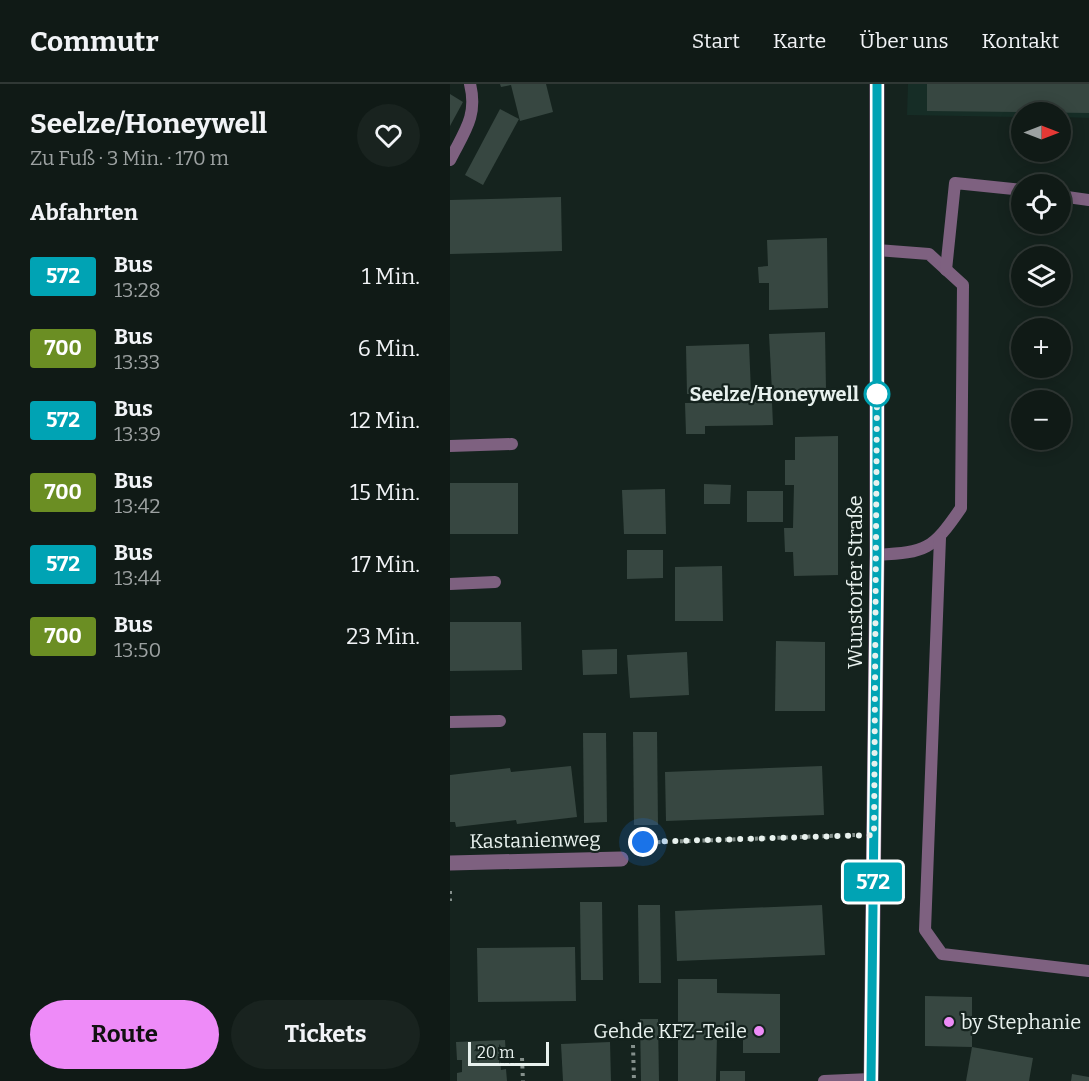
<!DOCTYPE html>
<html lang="de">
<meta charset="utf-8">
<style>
body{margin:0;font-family:Bitter,serif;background:#19231f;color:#f1f3f6;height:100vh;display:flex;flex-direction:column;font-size:22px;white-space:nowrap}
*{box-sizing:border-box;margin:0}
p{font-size:20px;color:#9ca1a1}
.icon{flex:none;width:33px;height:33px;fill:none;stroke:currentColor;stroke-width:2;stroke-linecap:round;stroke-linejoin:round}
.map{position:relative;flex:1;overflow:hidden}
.panel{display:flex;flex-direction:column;background:#101a16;width:450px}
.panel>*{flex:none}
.badge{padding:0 12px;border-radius:4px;font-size:21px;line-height:39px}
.needle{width:39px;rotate:90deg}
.buttons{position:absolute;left:561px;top:18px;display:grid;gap:12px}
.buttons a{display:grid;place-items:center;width:60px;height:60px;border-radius:50%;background:#101a16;box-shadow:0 3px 15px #0003,0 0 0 2px #303835;font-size:30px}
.scale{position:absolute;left:18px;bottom:15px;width:81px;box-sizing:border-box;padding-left:6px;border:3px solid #e8f1ee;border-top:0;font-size:16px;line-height:21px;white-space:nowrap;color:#e8f1ee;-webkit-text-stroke:4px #15231e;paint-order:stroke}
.you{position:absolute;width:30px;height:30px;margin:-15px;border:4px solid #fff;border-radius:50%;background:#1a73e8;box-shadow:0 0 0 9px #1a73e833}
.map>.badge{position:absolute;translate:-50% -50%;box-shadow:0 0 0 3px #fff}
h2{padding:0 30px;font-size:22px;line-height:54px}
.round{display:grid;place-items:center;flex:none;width:63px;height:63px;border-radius:32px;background:#19231f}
.headline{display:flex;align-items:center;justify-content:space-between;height:102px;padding:0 30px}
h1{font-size:28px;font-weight:700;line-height:45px}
.primary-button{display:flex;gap:12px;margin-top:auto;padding:12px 30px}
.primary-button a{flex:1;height:69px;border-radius:36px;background:#ee8bf8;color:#111;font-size:24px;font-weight:700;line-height:69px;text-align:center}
.primary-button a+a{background:#19231f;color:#f1f3f6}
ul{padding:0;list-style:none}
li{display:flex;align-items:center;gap:18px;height:72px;padding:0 30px}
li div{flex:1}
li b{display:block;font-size:22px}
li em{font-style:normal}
li .badge{min-width:66px;font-weight:700;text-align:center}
header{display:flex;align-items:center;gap:36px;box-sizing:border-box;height:84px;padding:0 30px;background:#101a16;border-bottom:2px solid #303835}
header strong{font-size:28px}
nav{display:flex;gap:33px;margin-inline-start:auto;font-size:21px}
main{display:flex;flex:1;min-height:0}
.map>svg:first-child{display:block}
.built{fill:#162d26}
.building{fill:#374741}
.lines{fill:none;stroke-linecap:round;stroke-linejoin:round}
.path{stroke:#848f8b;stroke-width:4;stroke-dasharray:3 4.5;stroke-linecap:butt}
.service{stroke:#7e6180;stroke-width:12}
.minor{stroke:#7e6180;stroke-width:15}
.tertiary{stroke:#7e6180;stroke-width:15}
.line-casing{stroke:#fff;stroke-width:14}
.line{stroke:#00a3b4;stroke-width:9}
.walk{stroke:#e8f1ee;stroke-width:6;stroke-dasharray:0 10.8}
.stop-dot{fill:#fff;stroke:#00a3b4;stroke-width:3}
.poi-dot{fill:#ee8bf8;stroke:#15231e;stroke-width:2}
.labels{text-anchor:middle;stroke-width:4.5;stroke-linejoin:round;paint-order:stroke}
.stop-label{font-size:20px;font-weight:bold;fill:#e8f1ee;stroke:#15231e;text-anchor:end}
.street-label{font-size:20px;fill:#e8f1ee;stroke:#15231e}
.poi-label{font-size:20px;fill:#e8f1ee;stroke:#15231e;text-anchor:start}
</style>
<header>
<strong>Commutr</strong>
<nav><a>Start</a><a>Karte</a><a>Über uns</a><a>Kontakt</a></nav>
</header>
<main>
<section class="panel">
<div class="headline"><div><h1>Seelze/Honeywell</h1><p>Zu Fuß · 3 Min. · 170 m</p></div><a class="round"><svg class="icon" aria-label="heart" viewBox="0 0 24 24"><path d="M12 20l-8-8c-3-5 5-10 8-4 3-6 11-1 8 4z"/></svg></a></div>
<h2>Abfahrten</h2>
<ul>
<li><span class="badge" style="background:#00a3b4;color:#fff">572</span><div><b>Bus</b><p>13:28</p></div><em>1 Min.</em></li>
<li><span class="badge" style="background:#6b8e23;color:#fff">700</span><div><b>Bus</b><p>13:33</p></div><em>6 Min.</em></li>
<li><span class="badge" style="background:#00a3b4;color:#fff">572</span><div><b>Bus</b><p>13:39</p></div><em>12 Min.</em></li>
<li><span class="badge" style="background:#6b8e23;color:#fff">700</span><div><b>Bus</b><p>13:42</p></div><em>15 Min.</em></li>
<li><span class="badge" style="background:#00a3b4;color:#fff">572</span><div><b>Bus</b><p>13:44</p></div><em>17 Min.</em></li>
<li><span class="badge" style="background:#6b8e23;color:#fff">700</span><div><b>Bus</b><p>13:50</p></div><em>23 Min.</em></li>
</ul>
<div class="primary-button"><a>Route</a><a>Tickets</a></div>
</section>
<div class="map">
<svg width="639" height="997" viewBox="0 0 639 997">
<rect width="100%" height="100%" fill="#15231e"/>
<path class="built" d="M458 0H639V34L611 33 610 28H572L571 33 457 31Z"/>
<g class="building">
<path d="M50 0H96L103 28 70 37 61 1 51 3Z"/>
<path d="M477 0H639V29L477 27Z"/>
<path d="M0 10 13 18 0 42Z"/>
<path d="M50 25 69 35 33 101 15 91Z"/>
<path d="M111 113 112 167 0 170V116Z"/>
<path d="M377 154 378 224 319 226V199H309L308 183 318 182 317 156Z"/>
<path d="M375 248 376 306 322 308 319 250Z"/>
<path d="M299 260 301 308 237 310 236 262Z"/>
<path d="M322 318 323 341 255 342V350H236L235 319Z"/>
<path d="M388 352V491L344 492 343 468H335L334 444H343L344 401H335V376H345V353Z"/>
<rect x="0" y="399" width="68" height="51"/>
<path d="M254 400 281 401 280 420H254Z"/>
<path d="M215 405 216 450H174L172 406Z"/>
<rect x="297" y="407" width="36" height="31"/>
<path d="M177 466H213V494L177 495Z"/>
<path d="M272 482 273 537H225V483Z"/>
<path d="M0 538H71L72 586 0 587Z"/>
<path d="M326 557 375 558V627H325Z"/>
<path d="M167 565V590L133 591 132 566Z"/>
<path d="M237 568 239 611 180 614 177 571Z"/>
<path d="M183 648H207L208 741H184Z"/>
<path d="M133 649H156L157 738 134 739Z"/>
<path d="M121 682 127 733 67 740 66 736 6 743 5 738H0V691L60 684 61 688Z"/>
<path d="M372 682 374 731 216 737 215 688Z"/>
<path d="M130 818H152L153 896H131Z"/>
<path d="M188 821H210L211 899H189Z"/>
<path d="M372 821 375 871 227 877 225 827Z"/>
<path d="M125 863 126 917 28 918 27 864Z"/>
<path d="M228 895H267V909L330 910V969H293V952L267 951 266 997H228Z"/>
<path d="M475 912 522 913V963L475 962Z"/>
<path d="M190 935H208L209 997H191Z"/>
<path d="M55 956 56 971H50L51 986 56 985 57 997H7V989L12 988V976H7L6 958Z"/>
<path d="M160 958 161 997H113L111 960Z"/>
<path d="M522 963 583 974 579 997H516Z"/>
<rect x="270" y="987" width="25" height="10"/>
<path d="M622 990 639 993V997H621Z"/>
</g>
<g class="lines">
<g class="path">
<path d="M185 759 405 751"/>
<path d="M0 807V817"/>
<path d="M183 961 184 997"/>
<path d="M72 974 73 997"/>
</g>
<g class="service">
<path d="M0 76C14 48 28 32 20 0"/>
<path d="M610 112 639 116"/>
<path d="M427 166 479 170 513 201 511 424C482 466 477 468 427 471"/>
<path d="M496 186 505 99 572 106"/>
<path d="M0 362 62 360"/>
<path d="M490 454 475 846 492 870 639 887"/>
<path d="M0 500 45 498"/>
<path d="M0 638 50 637"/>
<path d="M374 997 421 995"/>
</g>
<path class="minor" d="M0 779 171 775"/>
<path class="tertiary" d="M421 997 427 471V0"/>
</g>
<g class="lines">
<defs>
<path id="line" d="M421 997 427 471V0"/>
</defs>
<use href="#line" class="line-casing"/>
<use href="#line" class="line"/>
<path class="walk" d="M193 758 424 751 427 310"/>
</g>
<circle class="stop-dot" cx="427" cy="310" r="12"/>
<g class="poi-dot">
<circle cx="499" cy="938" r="6"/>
<circle cx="309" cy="947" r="6"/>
</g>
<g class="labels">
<g class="stop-label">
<text x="409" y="317">Seelze/Honeywell</text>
</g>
<g class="street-label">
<text transform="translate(405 498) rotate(-90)" y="7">Wunstorfer Straße</text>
<text transform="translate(85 756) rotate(-1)" y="7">Kastanienweg</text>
</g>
<g class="poi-label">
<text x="511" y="945">by Stephanie</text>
<text x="297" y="954" text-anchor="end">Gehde KFZ-Teile</text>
</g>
</g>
</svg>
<div class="buttons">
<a><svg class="needle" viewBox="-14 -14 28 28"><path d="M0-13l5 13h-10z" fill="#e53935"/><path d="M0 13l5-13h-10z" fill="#9ca1a1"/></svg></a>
<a><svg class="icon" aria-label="locate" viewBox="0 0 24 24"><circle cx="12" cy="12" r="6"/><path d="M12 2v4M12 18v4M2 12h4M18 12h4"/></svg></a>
<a><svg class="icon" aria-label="layers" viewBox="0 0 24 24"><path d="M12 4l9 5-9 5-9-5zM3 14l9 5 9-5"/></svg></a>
<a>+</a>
<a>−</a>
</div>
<div class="scale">20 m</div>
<div class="you" style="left:193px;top:758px"></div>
<b class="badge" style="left:423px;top:798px;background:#00a3b4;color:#fff">572</b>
</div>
</main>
